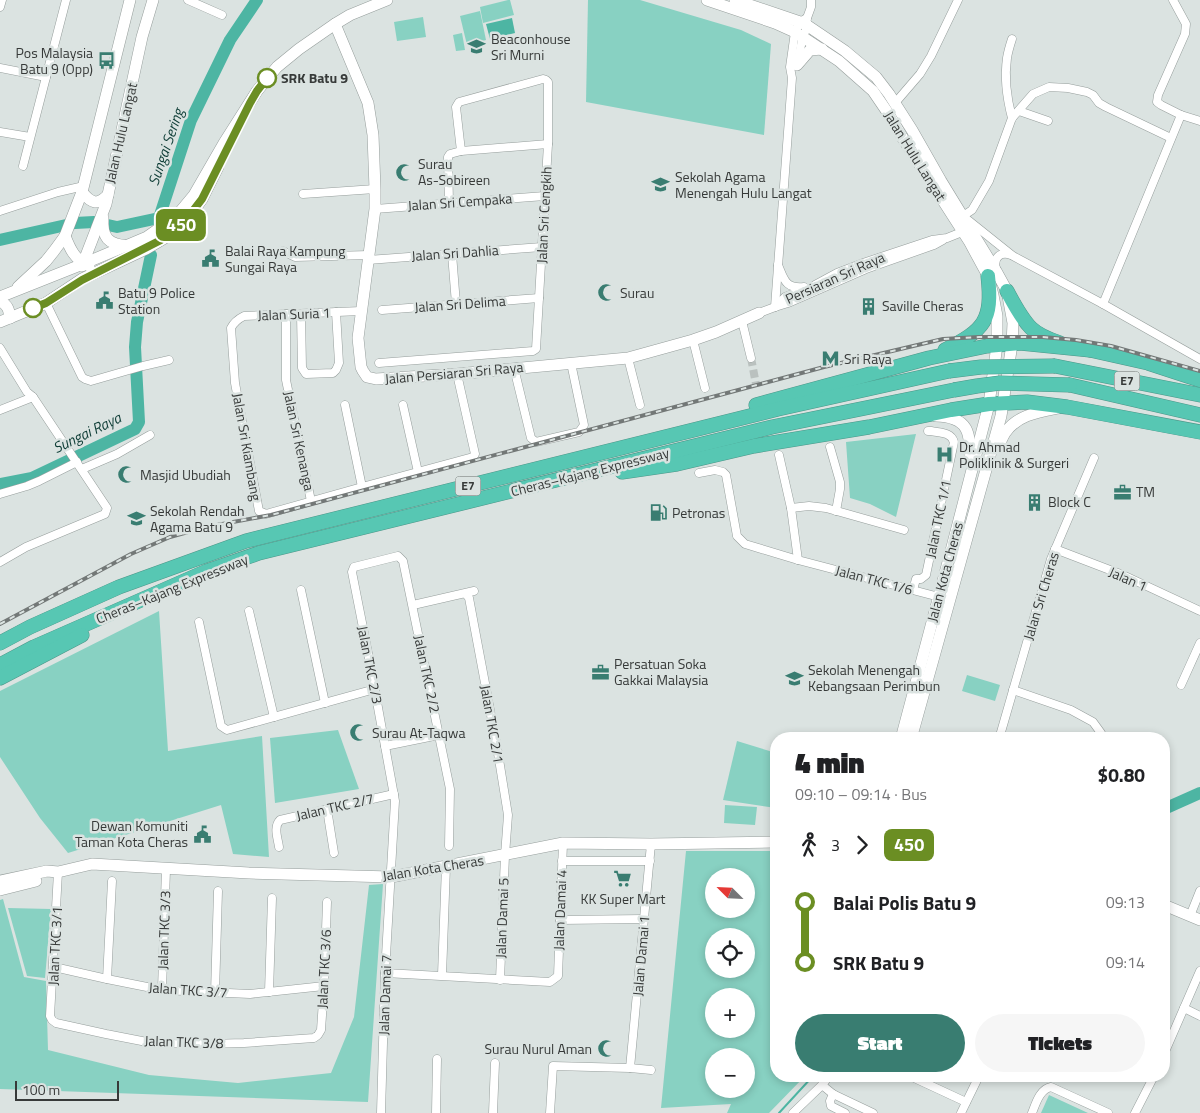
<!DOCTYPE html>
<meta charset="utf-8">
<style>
body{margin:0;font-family:"Titillium Web",sans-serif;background:#f6f6f6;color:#202124;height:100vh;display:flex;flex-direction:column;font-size:19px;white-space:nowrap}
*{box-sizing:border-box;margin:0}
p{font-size:16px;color:#757577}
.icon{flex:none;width:28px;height:28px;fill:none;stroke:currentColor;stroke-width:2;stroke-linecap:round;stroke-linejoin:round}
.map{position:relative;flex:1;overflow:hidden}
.drawer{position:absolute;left:770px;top:732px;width:400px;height:350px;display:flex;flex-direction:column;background:#fff;border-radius:20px;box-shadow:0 2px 8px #0003}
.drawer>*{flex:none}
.badge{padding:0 10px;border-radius:8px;font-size:18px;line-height:32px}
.needle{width:32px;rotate:294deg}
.buttons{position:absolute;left:705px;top:868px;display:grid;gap:10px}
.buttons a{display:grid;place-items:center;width:50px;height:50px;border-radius:50%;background:#fff;box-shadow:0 2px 8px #0003;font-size:25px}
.scale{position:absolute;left:15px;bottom:12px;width:104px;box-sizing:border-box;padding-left:5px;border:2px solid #373a39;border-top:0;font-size:14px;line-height:18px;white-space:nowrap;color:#373a39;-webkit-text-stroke:4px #dbe3e1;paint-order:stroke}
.map>.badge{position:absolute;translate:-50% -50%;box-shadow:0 0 0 2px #fff}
.legs{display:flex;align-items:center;gap:8px;height:55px;padding:0 25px;font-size:16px}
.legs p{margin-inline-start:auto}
.overview{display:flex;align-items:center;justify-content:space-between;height:85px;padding:0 25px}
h1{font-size:28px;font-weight:800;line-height:38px}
.primary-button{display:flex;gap:10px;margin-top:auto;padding:10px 25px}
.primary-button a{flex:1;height:58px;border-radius:30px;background:#397d71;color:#fff;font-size:20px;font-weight:800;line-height:58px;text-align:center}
.primary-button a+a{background:#f6f6f6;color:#202124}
ul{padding:0 25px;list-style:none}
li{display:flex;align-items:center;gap:18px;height:60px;font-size:19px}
li i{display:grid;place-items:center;width:8px;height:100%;margin:0 6px;background:currentColor}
li i::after{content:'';width:12px;height:12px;margin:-6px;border:4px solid;border-radius:50%;background:#fff}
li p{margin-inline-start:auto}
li:first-child i{background:linear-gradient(#0000 50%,currentColor 0)}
li:last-child i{background:linear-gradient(currentColor 50%,#0000 0)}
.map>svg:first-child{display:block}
.green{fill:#88d1c2;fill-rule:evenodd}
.water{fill:#4db5a3}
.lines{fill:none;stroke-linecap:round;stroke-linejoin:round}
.stream{stroke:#4db5a3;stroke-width:2}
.river{stroke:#4db5a3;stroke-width:12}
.street-tunnel{stroke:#bac1bf;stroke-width:8;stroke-dasharray:8 4;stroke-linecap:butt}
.street-casing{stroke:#969e9c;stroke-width:9}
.secondary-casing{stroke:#969e9c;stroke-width:12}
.highway-casing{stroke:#4c9688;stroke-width:15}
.street{stroke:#fff;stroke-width:8}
.secondary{stroke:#fff;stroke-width:11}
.highway{stroke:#57c7b3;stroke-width:14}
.rail-casing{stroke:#737877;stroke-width:4}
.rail{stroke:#dbe3e1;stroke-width:2;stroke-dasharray:5.5;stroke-linecap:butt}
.highway-bridge-casing{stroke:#4c9688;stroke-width:15;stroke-linecap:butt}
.highway-bridge{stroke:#57c7b3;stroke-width:14}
.line-1-casing{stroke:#fff;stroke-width:11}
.line-1{stroke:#6b8e23;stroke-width:8}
.stop-1-dot{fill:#fff;stroke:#6b8e23;stroke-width:2.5}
.labels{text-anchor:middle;stroke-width:5;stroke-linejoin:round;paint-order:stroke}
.shield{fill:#dbe3e1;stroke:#686d6b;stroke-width:1}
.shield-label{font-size:12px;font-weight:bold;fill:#373a39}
.poi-label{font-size:14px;fill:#373a39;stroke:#dbe3e1;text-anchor:start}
.stop-label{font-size:14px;font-weight:bold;fill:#373a39;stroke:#dbe3e1;text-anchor:start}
.street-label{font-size:14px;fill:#373a39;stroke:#dbe3e1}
.water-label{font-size:15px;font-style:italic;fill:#0e3d36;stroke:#dbe3e1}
</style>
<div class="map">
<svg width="1200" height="1113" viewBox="0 0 1200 1113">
<rect width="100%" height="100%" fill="#dbe3e1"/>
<g class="green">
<path d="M508 0H510L514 15 483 23 480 7Z"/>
<path d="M588 0H640L741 30 771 44 764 135 586 102Z"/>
<path d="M480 11 486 40 467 45 460 16Z"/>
<path d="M423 17 426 37 397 41 394 22Z"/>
<path d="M462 33 465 50 456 51 453 35Z"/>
<path d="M916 434 896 517 870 504 850 498 846 442Z"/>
<path d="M159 611 168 751 262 736 269 857 233 854 221 805 68 853 40 818 0 757V691Z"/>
<path d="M967 675 1000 685 995 701 962 691Z"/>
<path d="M338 730 359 789 275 803 270 738Z"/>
<path d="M737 741 776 753V808L723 800Z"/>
<path d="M725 805 757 807 755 825 724 823Z"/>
<path d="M686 851H776V1076H805L769 1113H727L731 1104 661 1108ZM714 876H746V909H714ZM714 936H746V969H714ZM714 996H746V1029H714ZM714 1056H746V1089H714Z"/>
<path d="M383 884 368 1102 0 1089V900L3 899 24 977 46 981 48 1050 149 1075 238 1083 331 1073 354 1017 369 885Z"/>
<path d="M8 908 51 909 45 978 27 976Z"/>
<path d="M1049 1095 1088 1113H1041Z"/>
</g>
<path class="water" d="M512 18 515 33 490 39 486 24Z"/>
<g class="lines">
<path class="stream" d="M779 1113 813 1076"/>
<g class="river">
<path d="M0 240 75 223 94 222 117 227 159 218 191 120 230 40 257 0"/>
<path d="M0 484 32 478 135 429 139 422 135 347 137 322 151 255"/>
<path d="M1164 809 1200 793"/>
</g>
<path class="street-tunnel" d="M751 358 756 384"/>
<defs>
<g id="street">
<path d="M188 0 222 15"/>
<path d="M0 7 2 0"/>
<path d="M807 18 811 7V0"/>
<path d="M1012 39C1010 45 1008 52 1007 58 1004 79 1007 99 1012 118"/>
<path d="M797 64 803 36 808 26 807 22"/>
<path d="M0 68 46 77"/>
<path d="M895 103 920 74 931 56 958 0"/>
<path d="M1019 111 1048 121"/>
<path d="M1181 115 1200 121"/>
<path d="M0 132 30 137"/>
<path d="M1171 138 1106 107 1099 103 1093 95 1087 92 1068 88 1049 87 1033 94 1012 118 989 181 972 210 963 216 1013 256 1103 304 1200 359"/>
<path d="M23 166 66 0"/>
<path d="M303 194 375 189"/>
<path d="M449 203 448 157 450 154 461 151 548 144"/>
<path d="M375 209 545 196"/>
<path d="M0 211 58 192 84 186"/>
<path d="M283 251 295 257 369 255"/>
<path d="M452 254 456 304"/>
<path d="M368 260 542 247"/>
<path d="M778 265C784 279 785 289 804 287"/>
<path d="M996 269C993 258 1000 251 1011 255"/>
<path d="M46 303 82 377 85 379 91 381 143 366 169 360"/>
<path d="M1103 304 1181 115 1161 105 1157 102 1158 95 1185 34 1186 24 1173 0"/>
<path d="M775 307 792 78 790 67 795 32 800 22 807 18"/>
<path d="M775 307 785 297 813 286 837 273 863 263 932 240 947 238 962 232"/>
<path d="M382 310 539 298"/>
<path d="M361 311 244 316C238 319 234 322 231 328L235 383 259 511 266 514 362 487 473 457 475 454 457 374"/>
<path d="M759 313 775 307 788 303 866 269 934 245 943 240"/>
<path d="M286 314V380L311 501"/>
<path d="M301 314 302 368 306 374 333 373 336 370 339 363 336 312"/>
<path d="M742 321 751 358"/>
<path d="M693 340 705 388"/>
<path d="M0 348 27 392 33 397 107 508 105 514 26 547 0 562"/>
<path d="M628 358 640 405"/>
<path d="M379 363 533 351 536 349 548 144V82L546 80 543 79 459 102 456 107 461 151"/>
<path d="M514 368 531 438 536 442 579 432 584 425 571 363"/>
<path d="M345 405 362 487"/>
<path d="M403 405 418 472"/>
<path d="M0 410 33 397"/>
<path d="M830 447 840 482V489L836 511"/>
<path d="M779 455 791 508 798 560"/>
<path d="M82 469 117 454 150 435"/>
<path d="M699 473 715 470 723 472 726 475 737 536 745 544 798 560 943 598"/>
<path d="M0 494 27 486 39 481 77 462"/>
<path d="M791 508 809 506 826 508 904 530"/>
<path d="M1055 549 1123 575 1200 611"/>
<path d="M301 590 325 703"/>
<path d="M913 590 916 579H921L926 575 954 442C951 432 940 433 931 431H928"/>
<path d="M466 594 469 598 497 747 508 815 505 855 500 980"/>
<path d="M413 605 474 591"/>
<path d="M249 611 274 717"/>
<path d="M199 622 221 726 227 730 375 689"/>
<path d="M1181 685 1200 643"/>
<path d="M1013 690 1071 710 1093 722 1101 733"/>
<path d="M999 739 1051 559 1094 458"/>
<path d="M385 746 439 735"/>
<path d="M327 809 334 853"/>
<path d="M1164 828 1165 827"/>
<path d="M279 847C278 839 273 827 280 820L394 794"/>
<path d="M562 861H650"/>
<path d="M58 872 50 1016 52 1020 56 1023 106 1034 152 1043 208 1044 244 1043 314 1038 318 1035 321 1030 324 986 327 902"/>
<path d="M1190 916 1200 891"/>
<path d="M560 920 644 919"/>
<path d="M54 967 107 979 162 990 250 994 324 986"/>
<path d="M385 973 550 982 558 976 563 843"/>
<path d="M442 975 446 866"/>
<path d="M107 979 112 881"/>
<path d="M162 990 166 869"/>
<path d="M269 992 272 898"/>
<path d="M215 993 218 891"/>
<path d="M1184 1008 1200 1016"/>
<path d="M1164 1054 1200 971"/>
<path d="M630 1068 651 844"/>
<path d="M910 1076 966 1102"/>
<path d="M822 1085 833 1094 873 1113"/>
<path d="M833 1094 830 1101 831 1106 845 1113"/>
<path d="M381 1113 385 973 395 801 369 658 352 572 354 567 398 556 403 561 450 789 449 846"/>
<path d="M436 1113 437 1059"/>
<path d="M493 1113 495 1063"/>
<path d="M550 1113 553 1066 630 1068 651 1070"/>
<path d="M793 1113 822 1085 829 1076"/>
<path d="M961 1113 979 1076"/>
<path d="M1032 1113C1036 1103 1040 1089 1051 1087L1108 1113"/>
<path d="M1135 1113 1154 1076"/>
</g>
<g id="secondary">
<path d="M707 0 775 23 795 32 839 61 873 91 888 113 902 137 969 241 988 276 993 295 997 316V345L989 404 952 547 901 739"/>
<path d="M735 0 800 22 808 26 845 51 876 77 889 94 912 130 941 181 996 271 1007 291 1013 323 1012 344 1001 416 911 739"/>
<path d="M335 24 368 103 373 135 375 189V209L358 338 361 367 363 371 367 377 376 379 457 374 628 358 693 340 716 332 759 313"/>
<path d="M797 65 810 50 822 49"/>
<path d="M82 192C91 203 97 206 108 195"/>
<path d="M103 218C102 238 108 244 127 246"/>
<path d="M65 236C70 249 75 260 89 266"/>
<path d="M82 266 106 204 142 37 153 0"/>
<path d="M18 287 46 261 54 251 65 236 82 192 130 0"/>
<path d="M0 297 83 264 147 237 167 223 179 213 194 195 224 143 257 91 277 67 299 49 335 24 350 15 387 0"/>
<path d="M0 301C8 305 9 310 10 318"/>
<path d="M0 322 46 303 82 279 146 249 173 233 195 209 202 199 218 167"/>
<path d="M936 416C970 417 970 433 970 462"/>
<path d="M998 448C1000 443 1002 438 1005 433 1017 415 1038 412 1058 408"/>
<path d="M0 881 47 871 58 872 92 864 249 873 391 877 563 843 651 844 776 842"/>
<path d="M0 890 36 881"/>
<path d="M1164 905 1200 920"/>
</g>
<g id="highway">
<path d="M1007 291C1014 304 1021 318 1031 328 1038 335 1051 340 1060 343"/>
<path d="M1081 348 1148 363 1200 380"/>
<path d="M945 350C984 330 993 321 988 276"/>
<path d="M1055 366 1200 395"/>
<path d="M1070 385 1200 415"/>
<path d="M756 405 929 358 987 346 1020 343 1090 350"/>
<path d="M622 472 677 464 754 446 869 427 951 410 989 404 1027 402 1067 407 1200 432"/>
<path d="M0 643 30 627 119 587 246 541 778 409 949 371"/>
<path d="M0 665 34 647 207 571 259 553 772 427 954 390"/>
<path d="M0 678 82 635"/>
</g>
</defs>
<use href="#street" class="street-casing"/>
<use href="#secondary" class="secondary-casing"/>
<use href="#highway" class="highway-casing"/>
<use href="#street" class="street"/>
<use href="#secondary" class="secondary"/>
<use href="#highway" class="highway"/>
<defs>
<path id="rail" d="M0 624 131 554 170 537 206 527 271 515 824 367 943 339 979 337H1043L1076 340 1111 346 1200 371"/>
</defs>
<use href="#rail" class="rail-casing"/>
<use href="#rail" class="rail"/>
<defs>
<g id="highway-bridge">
<path d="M949 371 981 367 1055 366"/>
<path d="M954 390 977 386 1000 383 1070 385"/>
</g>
</defs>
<use href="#highway-bridge" class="highway-bridge-casing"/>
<use href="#highway-bridge" class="highway-bridge"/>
</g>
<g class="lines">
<defs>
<path id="line-1" d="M33 308 46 303 82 280 161 240C178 229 190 216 202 199L250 103 257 91 267 78"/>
</defs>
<use href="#line-1" class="line-1-casing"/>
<use href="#line-1" class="line-1"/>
</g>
<defs>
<symbol id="school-bare" viewBox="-9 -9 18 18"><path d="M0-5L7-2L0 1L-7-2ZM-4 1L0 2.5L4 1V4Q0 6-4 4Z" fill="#397d71" stroke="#dbe3e1" stroke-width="2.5" paint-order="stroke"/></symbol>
<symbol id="bus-bare" viewBox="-9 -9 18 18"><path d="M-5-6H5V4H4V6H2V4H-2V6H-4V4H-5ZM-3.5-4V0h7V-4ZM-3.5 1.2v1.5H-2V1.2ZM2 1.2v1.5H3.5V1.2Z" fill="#397d71" stroke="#dbe3e1" stroke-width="2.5" paint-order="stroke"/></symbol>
<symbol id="mosque-bare" viewBox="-9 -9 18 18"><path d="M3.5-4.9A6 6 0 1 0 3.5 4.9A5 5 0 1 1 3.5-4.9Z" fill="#397d71" stroke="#dbe3e1" stroke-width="2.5" paint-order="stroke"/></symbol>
<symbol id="civic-bare" viewBox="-9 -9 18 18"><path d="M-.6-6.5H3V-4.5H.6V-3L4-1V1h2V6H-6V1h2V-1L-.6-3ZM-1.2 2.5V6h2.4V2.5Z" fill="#397d71" stroke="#dbe3e1" stroke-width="2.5" paint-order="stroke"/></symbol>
<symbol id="building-bare" viewBox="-9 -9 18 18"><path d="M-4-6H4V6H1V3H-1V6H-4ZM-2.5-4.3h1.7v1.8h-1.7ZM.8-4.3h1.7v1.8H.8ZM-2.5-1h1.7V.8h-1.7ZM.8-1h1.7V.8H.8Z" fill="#397d71" stroke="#dbe3e1" stroke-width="2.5" paint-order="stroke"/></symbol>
<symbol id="metro-bare" viewBox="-9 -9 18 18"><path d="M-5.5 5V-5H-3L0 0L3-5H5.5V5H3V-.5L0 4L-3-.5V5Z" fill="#397d71" stroke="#dbe3e1" stroke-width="2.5" paint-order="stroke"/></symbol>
<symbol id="hospital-bare" viewBox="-9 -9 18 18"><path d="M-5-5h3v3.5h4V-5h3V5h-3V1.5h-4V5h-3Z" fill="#397d71" stroke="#dbe3e1" stroke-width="2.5" paint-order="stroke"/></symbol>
<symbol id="office-bare" viewBox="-9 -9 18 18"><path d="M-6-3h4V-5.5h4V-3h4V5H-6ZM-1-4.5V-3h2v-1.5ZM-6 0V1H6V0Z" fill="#397d71" stroke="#dbe3e1" stroke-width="2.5" paint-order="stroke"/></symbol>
<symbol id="fuel-bare" viewBox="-9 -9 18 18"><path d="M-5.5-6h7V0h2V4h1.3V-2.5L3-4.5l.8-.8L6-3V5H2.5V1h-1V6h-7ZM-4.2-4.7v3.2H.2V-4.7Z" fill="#397d71" stroke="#dbe3e1" stroke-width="2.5" paint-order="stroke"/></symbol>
<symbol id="supermarket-bare" viewBox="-9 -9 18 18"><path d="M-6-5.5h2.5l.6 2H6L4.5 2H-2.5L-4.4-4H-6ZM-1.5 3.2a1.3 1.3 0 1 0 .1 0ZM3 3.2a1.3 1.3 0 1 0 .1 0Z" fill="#397d71" stroke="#dbe3e1" stroke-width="2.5" paint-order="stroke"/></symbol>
</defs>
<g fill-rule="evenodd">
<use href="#school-bare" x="464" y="34" width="25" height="25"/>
<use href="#bus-bare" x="94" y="48" width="25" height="25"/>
<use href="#mosque-bare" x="392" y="160" width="25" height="25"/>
<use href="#school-bare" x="648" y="172" width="25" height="25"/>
<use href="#civic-bare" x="198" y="246" width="25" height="25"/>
<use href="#mosque-bare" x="594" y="280" width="25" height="25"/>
<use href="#civic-bare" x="92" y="288" width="25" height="25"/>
<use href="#building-bare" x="856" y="294" width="25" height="25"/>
<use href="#metro-bare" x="818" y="346" width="25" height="25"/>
<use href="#hospital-bare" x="932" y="442" width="25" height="25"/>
<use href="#mosque-bare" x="114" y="462" width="25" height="25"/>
<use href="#office-bare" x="1110" y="480" width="25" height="25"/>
<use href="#building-bare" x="1022" y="490" width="25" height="25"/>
<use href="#fuel-bare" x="646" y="500" width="25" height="25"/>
<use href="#school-bare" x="124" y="506" width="25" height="25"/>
<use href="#office-bare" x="588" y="660" width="25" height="25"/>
<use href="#school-bare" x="782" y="666" width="25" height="25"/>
<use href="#mosque-bare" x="346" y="720" width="25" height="25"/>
<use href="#civic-bare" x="190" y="822" width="25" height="25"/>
<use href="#supermarket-bare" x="610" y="866" width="25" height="25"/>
<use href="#mosque-bare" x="594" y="1036" width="25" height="25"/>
</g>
<g class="stop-1-dot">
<circle cx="267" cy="78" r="9"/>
<circle cx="33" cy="308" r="9"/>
</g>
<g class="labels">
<g class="shield">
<rect x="1114.5" y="371.5" width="25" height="19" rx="4"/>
<rect x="455.5" y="476.5" width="25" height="19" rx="4"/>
</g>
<g class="shield-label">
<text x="1127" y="385">E7</text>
<text x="468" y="490">E7</text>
</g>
<g class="poi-label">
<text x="491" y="44">Beaconhouse<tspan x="491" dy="16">Sri Murni</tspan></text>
<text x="93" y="58" text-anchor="end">Pos Malaysia<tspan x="93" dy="16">Batu 9 (Opp)</tspan></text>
<text x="418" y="169">Surau<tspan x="418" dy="16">As-Sobireen</tspan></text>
<text x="675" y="182">Sekolah Agama<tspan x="675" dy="16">Menengah Hulu Langat</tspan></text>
<text x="225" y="256">Balai Raya Kampung<tspan x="225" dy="16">Sungai Raya</tspan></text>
<text x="118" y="298">Batu 9 Police<tspan x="118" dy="16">Station</tspan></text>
<text x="620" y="298">Surau</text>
<text x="882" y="311">Saville Cheras</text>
<text x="844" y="364">Sri Raya</text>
<text x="959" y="452">Dr. Ahmad<tspan x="959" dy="16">Poliklinik &amp; Surgeri</tspan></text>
<text x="140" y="480">Masjid Ubudiah</text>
<text x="1136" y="497">TM</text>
<text x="1048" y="507">Block C</text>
<text x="150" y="516">Sekolah Rendah<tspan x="150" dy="16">Agama Batu 9</tspan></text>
<text x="672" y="518">Petronas</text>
<text x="614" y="669">Persatuan Soka<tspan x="614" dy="16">Gakkai Malaysia</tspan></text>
<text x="808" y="675">Sekolah Menengah<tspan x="808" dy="16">Kebangsaan Perimbun</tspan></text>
<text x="372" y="738">Surau At-Taqwa</text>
<text x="188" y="831" text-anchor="end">Dewan Komuniti<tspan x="188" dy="16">Taman Kota Cheras</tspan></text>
<text x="623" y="904" text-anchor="middle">KK Super Mart</text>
<text x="592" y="1054" text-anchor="end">Surau Nurul Aman</text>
</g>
<g class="stop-label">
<text x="281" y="83">SRK Batu 9</text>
</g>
<g class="street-label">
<text transform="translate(121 133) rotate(-77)" y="5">Jalan Hulu Langat</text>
<text transform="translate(915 156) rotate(58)" y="5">Jalan Hulu Langat</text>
<text transform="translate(460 202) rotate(-4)" y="5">Jalan Sri Cempaka</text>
<text transform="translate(544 215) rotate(-87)" y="5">Jalan Sri Cengkih</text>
<text transform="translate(455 253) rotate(-4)" y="5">Jalan Sri Dahlia</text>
<text transform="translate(835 278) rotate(-24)" y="5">Persiaran Sri Raya</text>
<text transform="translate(460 304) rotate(-4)" y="5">Jalan Sri Delima</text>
<text transform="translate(294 314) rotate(-2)" y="5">Jalan Suria 1</text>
<text transform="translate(454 373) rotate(-5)" y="5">Jalan Persiaran Sri Raya</text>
<text transform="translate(299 441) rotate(78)" y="5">Jalan Sri Kenanga</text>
<text transform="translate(247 447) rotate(80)" y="5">Jalan Sri Kiambang</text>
<text transform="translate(590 472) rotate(-14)" y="5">Cheras–Kajang Expressway</text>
<text transform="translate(938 519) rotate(-78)" y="5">Jalan TKC 1/1</text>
<text transform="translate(945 572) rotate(-75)" y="5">Jalan Kota Cheras</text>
<text transform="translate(1128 579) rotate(24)" y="5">Jalan 1</text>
<text transform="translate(874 580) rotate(15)" y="5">Jalan TKC 1/6</text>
<text transform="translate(172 589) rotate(-22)" y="5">Cheras–Kajang Expressway</text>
<text transform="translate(1041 596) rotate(-73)" y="5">Jalan Sri Cheras</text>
<text transform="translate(370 665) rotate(79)" y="5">Jalan TKC 2/3</text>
<text transform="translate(427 674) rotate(78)" y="5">Jalan TKC 2/2</text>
<text transform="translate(492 724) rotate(80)" y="5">Jalan TKC 2/1</text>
<text transform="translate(335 807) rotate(-13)" y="5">Jalan TKC 2/7</text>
<text transform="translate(433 868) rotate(-9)" y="5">Jalan Kota Cheras</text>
<text transform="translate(560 910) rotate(-88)" y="5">Jalan Damai 4</text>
<text transform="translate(502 918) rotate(-88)" y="5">Jalan Damai 5</text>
<text transform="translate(164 930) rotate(-88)" y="5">Jalan TKC 3/3</text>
<text transform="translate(55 946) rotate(-87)" y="5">Jalan TKC 3/1</text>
<text transform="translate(641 956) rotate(-85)" y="5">Jalan Damai 1</text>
<text transform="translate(324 969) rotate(-87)" y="5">Jalan TKC 3/6</text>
<text transform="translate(188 990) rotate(4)" y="5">Jalan TKC 3/7</text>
<text transform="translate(385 995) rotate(-88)" y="5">Jalan Damai 7</text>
<text transform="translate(184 1042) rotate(2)" y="5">Jalan TKC 3/8</text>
</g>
<g class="water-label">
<text transform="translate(166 147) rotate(-71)" y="5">Sungai Sering</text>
<text transform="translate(87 433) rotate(-26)" y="5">Sungai Raya</text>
</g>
</g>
</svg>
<div class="buttons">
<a><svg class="needle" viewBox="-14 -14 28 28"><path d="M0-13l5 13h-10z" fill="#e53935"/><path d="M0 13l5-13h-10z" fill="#757577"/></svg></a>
<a><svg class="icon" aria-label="locate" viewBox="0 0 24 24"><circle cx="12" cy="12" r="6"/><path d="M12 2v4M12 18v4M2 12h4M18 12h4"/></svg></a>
<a>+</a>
<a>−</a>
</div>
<div class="scale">100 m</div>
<b class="badge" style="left:181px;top:225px;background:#6b8e23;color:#fff">450</b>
<section class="drawer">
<div class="overview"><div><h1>4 min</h1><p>09:10 – 09:14 · Bus</p></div><b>$0.80</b></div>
<div class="legs"><svg class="icon" aria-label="walk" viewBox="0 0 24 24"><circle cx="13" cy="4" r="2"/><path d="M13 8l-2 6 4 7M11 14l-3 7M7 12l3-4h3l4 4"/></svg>3<svg class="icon" aria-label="forward" viewBox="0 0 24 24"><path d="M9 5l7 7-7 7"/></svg><b class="badge" style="background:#6b8e23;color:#fff">450</b></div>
<ul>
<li><i style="color:#6b8e23"></i><b>Balai Polis Batu 9</b><p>09:13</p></li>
<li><i style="color:#6b8e23"></i><b>SRK Batu 9</b><p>09:14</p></li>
</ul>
<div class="primary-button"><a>Start</a><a>Tickets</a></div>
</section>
</div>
